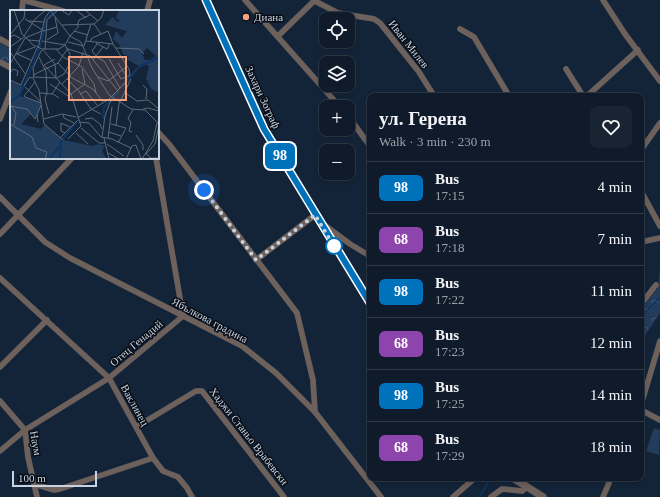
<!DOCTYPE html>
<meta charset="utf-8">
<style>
body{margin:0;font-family:Georgia,serif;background:#182432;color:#f1f3f6;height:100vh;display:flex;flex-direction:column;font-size:15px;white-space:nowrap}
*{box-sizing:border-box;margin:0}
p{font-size:13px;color:#9ba1a8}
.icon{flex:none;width:22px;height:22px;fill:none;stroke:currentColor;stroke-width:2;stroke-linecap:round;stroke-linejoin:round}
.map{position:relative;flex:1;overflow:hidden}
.side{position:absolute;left:367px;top:93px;width:277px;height:388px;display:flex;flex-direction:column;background:#0f1b2a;border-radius:8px;box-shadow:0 2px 6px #0003,0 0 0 1px #2f3947}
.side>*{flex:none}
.badge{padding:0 8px;border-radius:6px;font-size:14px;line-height:26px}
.tools{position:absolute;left:319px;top:12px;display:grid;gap:8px}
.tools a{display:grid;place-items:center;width:36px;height:36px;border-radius:8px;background:#0f1b2a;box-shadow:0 2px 6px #0003,0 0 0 1px #2f3947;font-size:20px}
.scale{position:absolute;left:12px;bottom:10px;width:85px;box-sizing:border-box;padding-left:4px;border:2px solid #c9d3e0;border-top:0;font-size:11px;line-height:14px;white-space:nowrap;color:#c9d3e0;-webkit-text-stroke:3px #070d16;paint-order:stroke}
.you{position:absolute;width:20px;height:20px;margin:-10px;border:3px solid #fff;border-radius:50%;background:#1a73e8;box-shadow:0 0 0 6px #1a73e833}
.map>.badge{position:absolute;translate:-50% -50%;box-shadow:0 0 0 2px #fff}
.round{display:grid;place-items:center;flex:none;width:42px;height:42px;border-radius:8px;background:#182432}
.summary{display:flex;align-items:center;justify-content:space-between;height:68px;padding:0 12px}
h1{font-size:19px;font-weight:600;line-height:30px}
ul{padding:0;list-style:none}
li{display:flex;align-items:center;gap:12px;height:52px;padding:0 12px;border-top:1px solid #2f3947}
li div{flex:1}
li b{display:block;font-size:15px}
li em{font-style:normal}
li .badge{min-width:44px;font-weight:700;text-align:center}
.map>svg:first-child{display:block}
.forest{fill:url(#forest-crowns)}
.pitch{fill:#223c5b}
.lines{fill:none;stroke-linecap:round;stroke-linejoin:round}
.stream{stroke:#0a3665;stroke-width:1.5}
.minor-casing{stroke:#314053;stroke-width:6}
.tertiary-casing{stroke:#314053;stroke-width:8}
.minor{stroke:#6e615b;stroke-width:5.5}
.tertiary{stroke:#6e615b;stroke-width:7}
.line-casing{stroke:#fff;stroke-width:9}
.line{stroke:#0072bc;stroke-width:6}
.walk{stroke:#c9d3e0;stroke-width:4;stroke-dasharray:0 7.2}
.poi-dot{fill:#f1a17d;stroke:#070d16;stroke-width:1.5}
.stop-dot{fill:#fff;stroke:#0072bc;stroke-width:2}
.labels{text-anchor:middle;stroke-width:3;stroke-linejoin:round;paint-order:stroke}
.poi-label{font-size:11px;fill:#c9d3e0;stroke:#070d16;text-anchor:start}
.street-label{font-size:11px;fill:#c9d3e0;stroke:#070d16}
.inset-river{fill:none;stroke:#0a3665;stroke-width:2}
.inset-road{fill:none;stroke:#5c6a7b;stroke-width:1}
.view{fill:#f1a17d;fill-opacity:0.15;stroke:#f1a17d;stroke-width:2}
.inset-edge{fill:none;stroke:#c9d3e0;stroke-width:2}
</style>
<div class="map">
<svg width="660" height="497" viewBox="0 0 660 497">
<defs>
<pattern id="forest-crowns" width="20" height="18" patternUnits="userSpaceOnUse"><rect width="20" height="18" fill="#223c5b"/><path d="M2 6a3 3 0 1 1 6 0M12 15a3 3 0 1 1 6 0" fill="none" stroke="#415772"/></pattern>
</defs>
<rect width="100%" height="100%" fill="#142438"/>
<g class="forest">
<path d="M0 43 11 49V66L0 60Z"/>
<path d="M660 268V313L641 341V309L658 288Z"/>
</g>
<path class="pitch" d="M654 428 660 430 659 455 646 451Z"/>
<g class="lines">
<g class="stream">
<path d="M641 321 644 314 660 297"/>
<path d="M479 497 491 478"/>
</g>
<defs>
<g id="minor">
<path d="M23 0 63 11"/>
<path d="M245 0 340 107"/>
<path d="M603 0 625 34 660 81"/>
<path d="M315 1 338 13 374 19 380 23 419 72 434 96"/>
<path d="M22 11 23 0"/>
<path d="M147 11 150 0"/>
<path d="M460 29 474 37 509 96"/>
<path d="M278 36 315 0"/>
<path d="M0 39 11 45"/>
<path d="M0 62 11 68"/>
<path d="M566 69 583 96"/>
<path d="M587 96 638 50"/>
<path d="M348 116 370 146"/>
<path d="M0 119 11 91"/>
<path d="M158 132 169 144 297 313 313 380 315 412"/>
<path d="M641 150 660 123"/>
<path d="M641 191 660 226"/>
<path d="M0 197 45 242 70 258 242 346 276 373 315 412 381 497"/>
<path d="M323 224 350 244 370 256"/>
<path d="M0 234 72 158"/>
<path d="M641 242 660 238"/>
<path d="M256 260 315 215"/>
<path d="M0 278 109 378 153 458 163 471 178 477 187 488 192 497"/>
<path d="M641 304 656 285"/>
<path d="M0 367 47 320"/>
<path d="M0 401 25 430 28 457 37 497"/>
<path d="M641 405 660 341"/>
<path d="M641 410 660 420"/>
<path d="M136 427 196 391H202L284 497"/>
<path d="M0 451 25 430 109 378 183 316 156 158"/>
<path d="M34 484 54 490 60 489 153 458"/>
<path d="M453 497 475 478"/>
<path d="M491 497 502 489 522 491 527 487"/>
<path d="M603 497 611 478"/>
</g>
<g id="tertiary">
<path d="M206 0 264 129 370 303"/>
<path d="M513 478 543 497"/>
</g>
</defs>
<use href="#minor" class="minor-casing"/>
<use href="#tertiary" class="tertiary-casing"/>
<use href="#minor" class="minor"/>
<use href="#tertiary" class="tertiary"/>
</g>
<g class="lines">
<defs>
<path id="line" d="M206 0 264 129 370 303"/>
</defs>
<use href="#line" class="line-casing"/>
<use href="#line" class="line"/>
<path class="walk" d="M204 190 256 260 315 215 334 246"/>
</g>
<circle class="poi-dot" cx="246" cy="17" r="4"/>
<circle class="stop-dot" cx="334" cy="246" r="8"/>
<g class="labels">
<g class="poi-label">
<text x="254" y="21">Диана</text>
</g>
<g class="street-label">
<text transform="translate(409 44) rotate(52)" y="4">Иван Милев</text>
<text transform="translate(263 97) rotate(65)" y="4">Захари Зограф</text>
<text transform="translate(210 320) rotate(28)" y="4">Ябълкова градина</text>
<text transform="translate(136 343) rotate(-40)" y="4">Отец Генадий</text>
<text transform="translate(135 405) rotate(61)" y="4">Ваклинец</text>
<text transform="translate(249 436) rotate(52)" y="4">Хаджи Станьо Врабевски</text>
<text transform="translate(36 443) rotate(80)" y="4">Наум</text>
</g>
</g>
<g transform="translate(10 10)">
<rect width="149" height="149" fill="#142438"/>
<path d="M109 0H149V44L146 46 137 38 132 43 135 50 129 56 116 49 119 47 113 44 109 34 103 29 106 21 112 28 117 21 95 15 103 7 107 12 110 11 106 8ZM149 48V80L147 82 141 79 136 68 139 56 135 54Z" fill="#223c5b"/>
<path d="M149 44V48L129 58 103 87 118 67 135 50H140ZM0 71 14 77 10 86 31 93 26 108 21 104 11 114 31 119 35 115 53 130 83 136 89 134 95 136 92 141 97 149H0Z" fill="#223c5b"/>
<path class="inset-river" d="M129 57 149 47M117 72 125 62M0 92 10 85 30 37 36 10 45 0M93 109 94 97 109 81M39 149 49 137M50 149 51 131 67 112"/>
<path class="inset-road" d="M4 0 12 24 23 35 32 39H49L55 35 60 26 40 0M51 0 59 5 62 0M66 0 76 8M75 0 88 11M15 9 34 21 47 17M18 11 34 12M84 14 91 24M52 15 84 14 91 8 94 0M67 16 69 10 80 5M64 21 78 25M0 25 14 8 15 0M14 26 25 9 36 0M60 26 71 32 82 58 99 85 121 99 135 100 149 114M60 26 69 16M0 27 4 25 11 29M18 30 30 31M37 30 48 23 45 7M76 31 103 34M58 32 74 36 81 14M80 32 82 28 98 21 103 34 119 59 120 65 111 69 99 49M86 33 97 39 100 33M0 37 14 27M28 38 35 8 40 1M106 38 129 39 134 44M46 39 53 47 72 57 84 74 86 83M58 39 80 46 108 81M34 41 45 54 46 67M0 42 16 65M6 44 25 37M7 44 21 50M86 46 82 41 87 34M29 47 36 62 37 82 35 89 39 104M86 47 94 51 110 78M45 49 34 55 61 84 71 116 58 129M83 50 93 37M48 53 62 68 83 79 93 92M108 53 117 67M0 54 15 28 32 21M0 63 3 59 8 61 7 66M23 65 48 53 58 38M24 67 47 68 54 64 59 55 60 44 55 35 32 31M88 67 98 71 116 57M23 68 29 80 34 114 53 130M57 69 68 80 81 99 91 104M0 70 11 75 27 38M40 74 58 86 75 74 72 59M52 74 69 56 73 42M133 75 137 79 136 89M14 76 19 68 24 67 23 58 31 41 35 39 37 10 48 0M15 77 31 92M114 82 127 91 138 90 149 99M30 83 43 84 49 88M42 84 50 72M70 84 76 81 87 95M15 87 14 86 25 72M15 87 31 93M0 96 17 99 25 109 27 105M1 96 6 103 4 115M133 99 138 98 149 101M53 104 54 108 64 113M67 108 98 90 116 72M34 109 52 104 66 107M75 109 82 108 90 114 92 119M28 112 27 105 31 95M69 112 79 113 91 127 102 129 121 138M0 114 22 127 26 138 37 142 35 149M101 114 116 118 108 133M106 115 109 94 121 69M149 115 145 134 136 144 141 148H149M71 118 89 133H96M99 122 111 126M122 122 119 121 121 113 118 108 123 100M55 123 51 121V113L60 117M66 123 78 134M126 125 133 135V140M92 127 95 106 100 92 104 89M50 128 68 110M94 128 99 149M98 128 102 97M97 134 114 146M126 135 131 149M98 143 109 149M116 149 122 136 126 135M132 149 143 131 147 113"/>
<path class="view" d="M59 47H116V90H59Z"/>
<rect width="149" height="149" class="inset-edge"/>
</g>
</svg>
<div class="tools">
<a><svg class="icon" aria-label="locate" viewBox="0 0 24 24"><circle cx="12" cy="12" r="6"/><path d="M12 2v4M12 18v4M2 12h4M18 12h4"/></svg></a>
<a><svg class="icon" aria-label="layers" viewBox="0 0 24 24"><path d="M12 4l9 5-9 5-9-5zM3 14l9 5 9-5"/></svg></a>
<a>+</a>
<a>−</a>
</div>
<div class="scale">100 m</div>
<div class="you" style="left:204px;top:190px"></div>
<b class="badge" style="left:280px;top:156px;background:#0072bc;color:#fff">98</b>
<section class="side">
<div class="summary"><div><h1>ул. Герена</h1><p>Walk · 3 min · 230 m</p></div><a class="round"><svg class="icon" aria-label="heart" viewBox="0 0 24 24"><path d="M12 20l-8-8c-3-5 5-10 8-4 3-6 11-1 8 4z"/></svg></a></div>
<ul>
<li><span class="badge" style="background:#0072bc;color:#fff">98</span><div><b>Bus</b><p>17:15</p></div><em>4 min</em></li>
<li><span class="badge" style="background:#8e44ad;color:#fff">68</span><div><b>Bus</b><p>17:18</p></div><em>7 min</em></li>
<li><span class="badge" style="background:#0072bc;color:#fff">98</span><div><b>Bus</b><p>17:22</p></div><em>11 min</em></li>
<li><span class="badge" style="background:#8e44ad;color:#fff">68</span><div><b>Bus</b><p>17:23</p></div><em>12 min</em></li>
<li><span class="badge" style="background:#0072bc;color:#fff">98</span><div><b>Bus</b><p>17:25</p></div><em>14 min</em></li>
<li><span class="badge" style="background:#8e44ad;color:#fff">68</span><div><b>Bus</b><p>17:29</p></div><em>18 min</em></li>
</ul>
</section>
</div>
